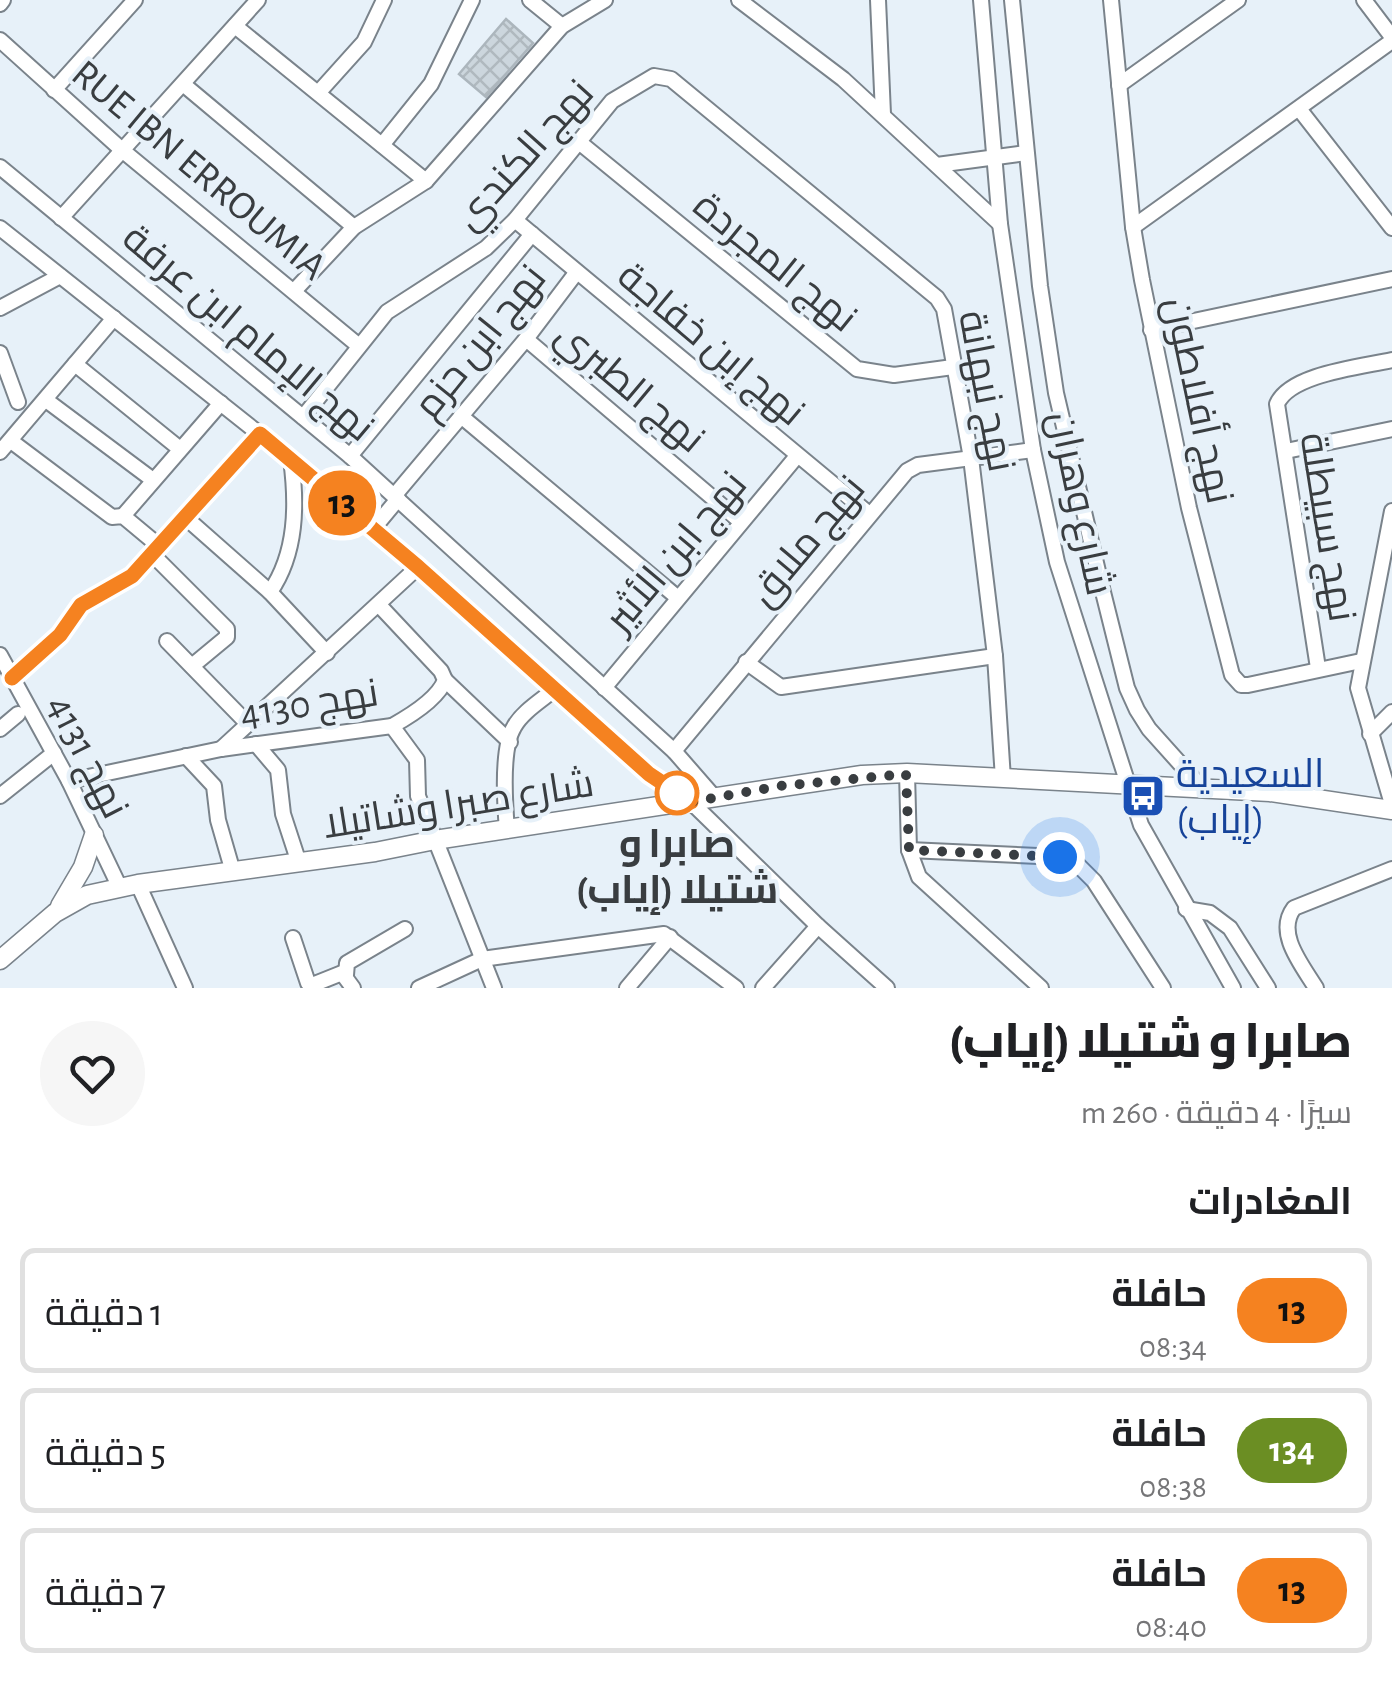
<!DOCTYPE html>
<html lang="ar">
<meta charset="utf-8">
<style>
body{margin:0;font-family:"Alegreya Sans",Cairo,sans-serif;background:#f6f6f6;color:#202124;direction:rtl;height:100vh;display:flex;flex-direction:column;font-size:38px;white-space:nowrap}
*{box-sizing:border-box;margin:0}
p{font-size:32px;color:#757577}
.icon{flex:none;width:55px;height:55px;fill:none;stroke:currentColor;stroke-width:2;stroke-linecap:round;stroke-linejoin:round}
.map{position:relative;height:988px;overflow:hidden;direction:ltr}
.panel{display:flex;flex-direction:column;background:#fff;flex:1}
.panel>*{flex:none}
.badge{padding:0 20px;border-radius:32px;font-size:35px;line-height:65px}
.you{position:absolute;width:50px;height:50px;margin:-25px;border:8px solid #fff;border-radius:50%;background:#1a73e8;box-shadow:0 0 0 15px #1a73e833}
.map>.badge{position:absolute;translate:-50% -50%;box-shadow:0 0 0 5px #fff}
h2{padding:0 40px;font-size:38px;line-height:90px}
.round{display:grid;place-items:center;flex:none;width:105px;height:105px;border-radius:52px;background:#f6f6f6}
.headline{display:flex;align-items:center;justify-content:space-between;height:170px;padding:0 40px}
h1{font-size:48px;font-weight:800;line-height:75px}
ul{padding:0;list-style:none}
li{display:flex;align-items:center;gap:30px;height:125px;margin:0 20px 15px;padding:0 20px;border:5px solid #e0e0e0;border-radius:15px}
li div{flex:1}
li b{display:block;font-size:38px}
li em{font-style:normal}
li .badge{min-width:110px;font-weight:700;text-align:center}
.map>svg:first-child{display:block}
.building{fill:url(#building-cross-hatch);stroke:#acb6bd;stroke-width:2.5}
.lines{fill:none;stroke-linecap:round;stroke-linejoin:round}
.minor-casing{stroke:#7a838b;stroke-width:18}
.major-casing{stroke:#7a838b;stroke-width:21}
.minor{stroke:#fff;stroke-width:14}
.major{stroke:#fff;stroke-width:18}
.line-casing{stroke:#fff;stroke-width:22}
.line{stroke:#f58220;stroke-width:15}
.walk{stroke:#393d40;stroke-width:10;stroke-dasharray:0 18}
.stop-dot{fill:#fff;stroke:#f58220;stroke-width:5}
.labels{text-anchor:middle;stroke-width:8;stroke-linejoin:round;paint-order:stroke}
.street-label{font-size:40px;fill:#393d40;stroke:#e7f1f9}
.transit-label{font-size:40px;fill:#164399;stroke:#e7f1f9;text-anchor:start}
.stop-label{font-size:40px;font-weight:bold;fill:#393d40;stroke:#e7f1f9}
</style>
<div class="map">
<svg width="1392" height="988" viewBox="0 0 1392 988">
<defs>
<pattern id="building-cross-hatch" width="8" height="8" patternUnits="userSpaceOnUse" patternTransform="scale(2.5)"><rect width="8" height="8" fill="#ccd6dd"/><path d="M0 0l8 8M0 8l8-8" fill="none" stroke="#b0b9bf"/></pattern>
</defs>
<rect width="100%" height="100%" fill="#e7f1f9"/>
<path class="building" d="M506 19 533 43 486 97 459 74Z"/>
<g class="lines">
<defs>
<g id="minor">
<path d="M530 0 562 26"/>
<path d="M739 0 843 79 1000 224"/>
<path d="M878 0 883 114"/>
<path d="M981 0 1000 224 1033 450 1057 562 1141 825 1233 988"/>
<path d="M1012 0 1040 286 1056 393 1101 584 1127 688 1137 710 1149 729 1201 787"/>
<path d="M1111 0 1133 227 1142 280 1189 508 1232 675 1241 685H1248L1361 661"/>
<path d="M1364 0 1392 37"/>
<path d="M0 4 3 0"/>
<path d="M235 26 426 181"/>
<path d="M0 40 122 150 359 346"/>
<path d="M183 84 354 227"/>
<path d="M1119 85 1238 0"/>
<path d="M54 90 135 0"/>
<path d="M319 92 364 42 384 0"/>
<path d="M1300 110 1392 228"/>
<path d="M579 142 857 369 894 375 953 367"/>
<path d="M382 145 431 84 472 0"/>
<path d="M937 165 1026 153"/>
<path d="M0 167 350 456 674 751 715 798"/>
<path d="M61 218 258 0"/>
<path d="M515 220 869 514"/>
<path d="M1133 227 1392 41"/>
<path d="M0 228 291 459 418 567 649 774 691 802 818 926 887 988"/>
<path d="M295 290 354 227 426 181 562 26 605 0"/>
<path d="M0 308 60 276"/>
<path d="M1151 330 1392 279"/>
<path d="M526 339 741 522"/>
<path d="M0 353 18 402"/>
<path d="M75 364 180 449"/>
<path d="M46 400 153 480"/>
<path d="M461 416 678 598"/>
<path d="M303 417 387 312 486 248 515 220 612 101 654 76 671 79 937 298 944 309 971 458 995 656 1003 779"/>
<path d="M11 441 112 517 123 516 159 546"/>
<path d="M1286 451 1392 429"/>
<path d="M0 452 114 318"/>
<path d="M350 456 532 234"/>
<path d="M291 459C297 504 297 553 270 592L327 653"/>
<path d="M394 496 526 339 576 273"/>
<path d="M1392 511 1358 688 1392 804"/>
<path d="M123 516 221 403"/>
<path d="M185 517 270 592"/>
<path d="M373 529 398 499"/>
<path d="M152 554 227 629V637L192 666"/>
<path d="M167 641 248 724"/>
<path d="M0 655 69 781 120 888"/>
<path d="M746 662 781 687 995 656"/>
<path d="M1318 668 1277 404C1290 374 1361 367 1392 360"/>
<path d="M12 678 60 635 81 605 132 576 260 434"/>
<path d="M445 680 510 742"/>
<path d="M604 688 797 456"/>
<path d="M392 726 417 760 418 796 494 988"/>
<path d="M0 729 18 714"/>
<path d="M1370 734 1392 712"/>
<path d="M256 744 278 770 283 814 299 863"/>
<path d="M221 749 418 567"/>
<path d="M674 751 907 471 918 465 1033 450"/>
<path d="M186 756 214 786 218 820 233 872"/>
<path d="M907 773 909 850 919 877 1041 988"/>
<path d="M69 781 221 749 392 726C410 716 438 699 445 680L441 671 379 605"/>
<path d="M0 796 54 753"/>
<path d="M507 830C505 806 501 748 514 727 522 712 542 700 555 689"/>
<path d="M909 850 1060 857 1074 861 1094 881 1163 988"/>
<path d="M138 884 185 988"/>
<path d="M1186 909 1210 913 1230 928 1268 988"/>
<path d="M293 938 308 983 312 985 342 973 353 988"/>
<path d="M346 975 347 963 405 929"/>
<path d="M419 988 482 959 664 934 736 988"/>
<path d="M627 988 670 937"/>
<path d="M763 988 818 926"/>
<path d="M1316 988C1302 965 1275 933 1294 908L1392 869"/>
</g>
<g id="major">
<path d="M60 906 83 867 94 835"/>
<path d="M0 960 55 913 87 895 138 884 375 852 435 840 862 775 907 773 1270 792 1392 810"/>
</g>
</defs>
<use href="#minor" class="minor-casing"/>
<use href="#major" class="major-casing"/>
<use href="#minor" class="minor"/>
<use href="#major" class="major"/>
</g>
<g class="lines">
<defs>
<path id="line" d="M12 678 60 635 81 605 132 576 260 434 418 567 649 774 691 802"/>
</defs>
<use href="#line" class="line-casing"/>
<use href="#line" class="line"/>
<path class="walk" d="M677 793 670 788 691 802 780 786 906 774 909 850 1060 857"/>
</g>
<defs>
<symbol id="bus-square" viewBox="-11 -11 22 22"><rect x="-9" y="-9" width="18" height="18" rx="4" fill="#1a4fb4" stroke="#e7f1f9"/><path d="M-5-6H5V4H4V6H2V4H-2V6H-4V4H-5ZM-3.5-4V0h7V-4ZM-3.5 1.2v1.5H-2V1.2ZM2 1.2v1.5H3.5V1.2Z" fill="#fff"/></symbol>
</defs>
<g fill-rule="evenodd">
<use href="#bus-square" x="1118" y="771" width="50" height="50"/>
</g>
<circle class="stop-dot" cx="677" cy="793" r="20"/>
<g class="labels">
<g class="street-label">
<text transform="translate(523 154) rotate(-48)" y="14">نهج الكندي</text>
<text transform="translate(200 169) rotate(40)" y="14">RUE IBN ERROUMIA</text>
<text transform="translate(776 261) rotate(39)" y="14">نهج المجردة</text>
<text transform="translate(249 332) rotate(40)" y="14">نهج الإمام ابن عرفة</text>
<text transform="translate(479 341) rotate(-51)" y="14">نهج ابن حزم</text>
<text transform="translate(712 343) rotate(40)" y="14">نهج إبن خفاجة</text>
<text transform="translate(631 386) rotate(40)" y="14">نهج الطبري</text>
<text transform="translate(988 391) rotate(79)" y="14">نهج نبهانة</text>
<text transform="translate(1200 400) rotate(78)" y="14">نهج أفلاطون</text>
<text transform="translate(1082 503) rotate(78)" y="14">شارع وهران</text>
<text transform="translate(1329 527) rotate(81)" y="14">نهج سبيطلة</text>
<text transform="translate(806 540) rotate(-50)" y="14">نهج ملاق</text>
<text transform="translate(675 551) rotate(-50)" y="14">نهج ابن الأثير</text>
<text transform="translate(309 702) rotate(-9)" y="14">نهج 4130</text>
<text transform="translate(89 756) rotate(63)" y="14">نهج 4131</text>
<text transform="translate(458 803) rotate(-9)" y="14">شارع صبرا وشاتيلا</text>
</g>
<g class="transit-label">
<text x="1176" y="787">السعيدية<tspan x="1176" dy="46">(إياب)</tspan></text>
</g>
<g class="stop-label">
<text x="677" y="857">صابرا و<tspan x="677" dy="46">شتيلا (إياب)</tspan></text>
</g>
</g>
</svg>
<div class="you" style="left:1060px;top:857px"></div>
<b class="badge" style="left:342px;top:503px;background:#f58220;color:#111">13</b>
</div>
<section class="panel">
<div class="headline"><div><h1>صابرا و شتيلا (إياب)</h1><p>سيرًا · 4 دقيقة · 260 m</p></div><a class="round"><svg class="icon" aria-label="heart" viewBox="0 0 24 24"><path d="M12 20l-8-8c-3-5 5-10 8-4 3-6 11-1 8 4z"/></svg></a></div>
<h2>المغادرات</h2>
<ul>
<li><span class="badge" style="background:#f58220;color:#111">13</span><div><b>حافلة</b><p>08:34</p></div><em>1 دقيقة</em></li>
<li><span class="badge" style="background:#6b8e23;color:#fff">134</span><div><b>حافلة</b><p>08:38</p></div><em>5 دقيقة</em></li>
<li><span class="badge" style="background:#f58220;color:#111">13</span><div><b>حافلة</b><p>08:40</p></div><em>7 دقيقة</em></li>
</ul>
</section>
